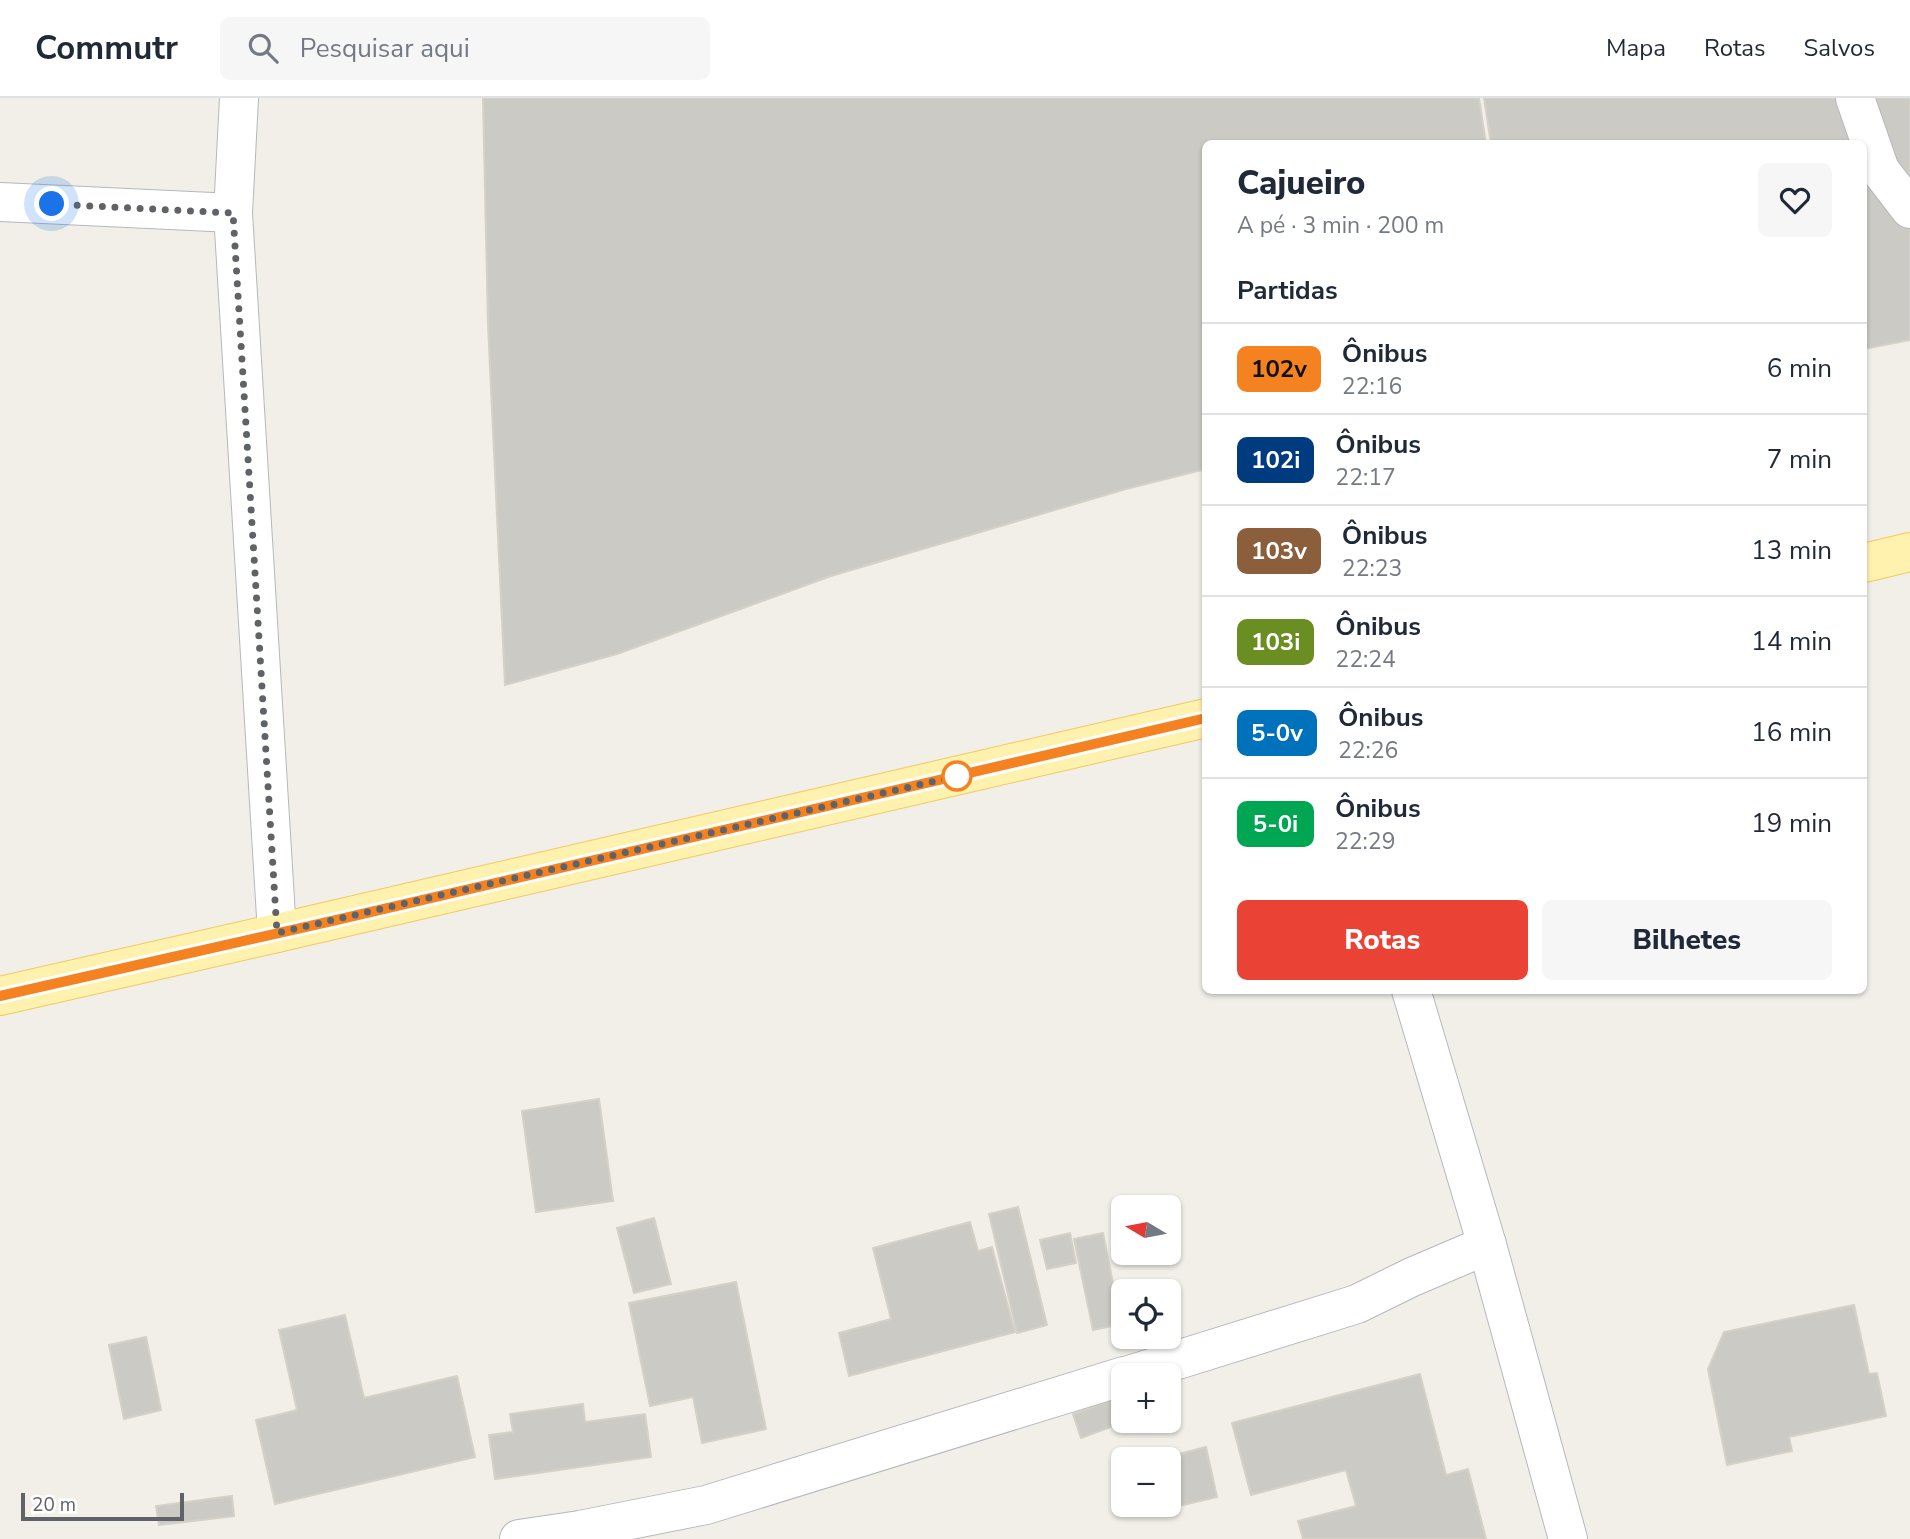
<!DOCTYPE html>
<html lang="pt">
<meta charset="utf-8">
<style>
body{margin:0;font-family:"Nunito Sans",sans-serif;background:#f6f6f7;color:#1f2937;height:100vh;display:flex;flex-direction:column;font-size:26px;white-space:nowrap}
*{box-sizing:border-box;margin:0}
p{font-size:23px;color:#747a83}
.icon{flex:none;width:38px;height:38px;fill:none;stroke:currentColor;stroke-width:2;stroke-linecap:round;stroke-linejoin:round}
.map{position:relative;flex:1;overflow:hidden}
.drawer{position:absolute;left:1202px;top:42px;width:665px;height:854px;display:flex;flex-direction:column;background:#fff;border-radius:10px;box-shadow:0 2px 5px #0004}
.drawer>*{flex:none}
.badge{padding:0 14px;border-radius:10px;font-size:24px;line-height:46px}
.needle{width:46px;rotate:280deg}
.tools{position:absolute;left:1111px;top:1097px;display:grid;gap:14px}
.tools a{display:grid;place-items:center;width:70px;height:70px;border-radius:10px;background:#fff;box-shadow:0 2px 5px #0004;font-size:35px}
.scale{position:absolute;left:21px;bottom:18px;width:163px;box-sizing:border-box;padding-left:7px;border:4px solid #5f6368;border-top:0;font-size:19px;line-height:24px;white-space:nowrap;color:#5f6368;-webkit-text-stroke:5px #fff;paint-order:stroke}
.you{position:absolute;width:35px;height:35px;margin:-18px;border:5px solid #fff;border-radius:50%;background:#1a73e8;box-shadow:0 0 0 10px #1a73e833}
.map>.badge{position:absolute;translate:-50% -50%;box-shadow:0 0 0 4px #fff}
h2{padding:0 35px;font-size:26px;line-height:63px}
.round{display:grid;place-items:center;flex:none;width:74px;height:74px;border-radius:10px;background:#f6f6f7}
.headline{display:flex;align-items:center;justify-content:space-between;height:119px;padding:0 35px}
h1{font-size:33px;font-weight:800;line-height:52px}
.primary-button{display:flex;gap:14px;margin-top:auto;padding:14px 35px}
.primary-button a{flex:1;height:80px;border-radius:10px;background:#ea4335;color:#fff;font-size:28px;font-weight:800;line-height:80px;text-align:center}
.primary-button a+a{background:#f6f6f7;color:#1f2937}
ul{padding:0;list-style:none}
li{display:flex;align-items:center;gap:21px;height:91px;padding:0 35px;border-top:2px solid #e0e1e3}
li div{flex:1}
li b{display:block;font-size:26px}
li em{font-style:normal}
li .badge{min-width:77px;font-weight:700;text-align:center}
header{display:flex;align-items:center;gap:42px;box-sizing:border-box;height:98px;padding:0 35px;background:#fff;border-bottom:2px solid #e0e1e3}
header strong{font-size:33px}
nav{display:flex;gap:38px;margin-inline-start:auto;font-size:24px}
.search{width:490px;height:63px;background:#f6f6f7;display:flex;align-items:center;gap:18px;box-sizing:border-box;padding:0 24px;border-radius:10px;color:#747a83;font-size:26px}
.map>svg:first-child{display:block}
.building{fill:#cccac5;stroke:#d6d1c6;stroke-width:2}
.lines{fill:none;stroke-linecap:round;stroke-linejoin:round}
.minor-casing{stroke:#b5b8bc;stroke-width:40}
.major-casing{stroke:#f2c960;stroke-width:40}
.minor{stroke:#fff;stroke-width:38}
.major{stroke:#fff2af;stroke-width:38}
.line-casing{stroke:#fff;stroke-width:16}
.line{stroke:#f58220;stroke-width:10}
.walk{stroke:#5f6368;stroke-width:7;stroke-dasharray:0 12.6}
.stop-dot{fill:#fff;stroke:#f58220;stroke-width:3.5}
</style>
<header>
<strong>Commutr</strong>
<div class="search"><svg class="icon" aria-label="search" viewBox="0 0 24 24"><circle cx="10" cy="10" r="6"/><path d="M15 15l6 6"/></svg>Pesquisar aqui</div>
<nav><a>Mapa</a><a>Rotas</a><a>Salvos</a></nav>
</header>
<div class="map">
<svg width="1910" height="1441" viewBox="0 0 1910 1441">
<rect width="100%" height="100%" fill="#f1efe8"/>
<g class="building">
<path d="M483 0H1479L1486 46H1206V371L1126 391 831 478 617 556 505 587 488 227Z"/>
<path d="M1484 0H1910V242L1864 251V46H1491Z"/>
<path d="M599 1001 613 1103 536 1114 522 1013Z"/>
<path d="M1018 1109 1047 1227 1017 1235 989 1116Z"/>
<path d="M654 1120 671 1186 634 1195 617 1130Z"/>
<path d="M970 1124 978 1153 992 1149 1015 1234 849 1278 839 1235 891 1221 873 1150Z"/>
<path d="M1070 1135 1076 1165 1047 1171 1040 1142Z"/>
<path d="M1103 1135 1121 1226 1093 1232 1074 1141Z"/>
<path d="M736 1184 766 1331 702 1345 693 1299 650 1308 629 1205Z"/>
<path d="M1854 1207 1869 1276 1877 1275 1886 1318 1789 1339 1792 1353 1727 1367 1708 1271 1724 1234Z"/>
<path d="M345 1217 364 1300 457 1278 475 1359 275 1406 256 1322 297 1312 279 1232Z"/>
<path d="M146 1239 161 1312 124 1321 109 1247Z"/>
<path d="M1420 1276 1446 1377 1468 1371 1486 1441H1303L1298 1423 1356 1408 1346 1372 1251 1397 1232 1325Z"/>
<path d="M1124 1297V1323H1127L1081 1340 1073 1316Z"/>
<path d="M583 1306 585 1324 645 1316 651 1359 495 1381 489 1337 513 1334 510 1316Z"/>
<path d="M1206 1349 1217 1399 1136 1418 1133 1407H1169V1362H1155Z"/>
<path d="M232 1398 234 1418 159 1427 156 1408Z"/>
</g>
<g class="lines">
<defs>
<g id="minor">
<path d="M239 0 233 115 277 835"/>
<path d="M1855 0 1880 72 1910 111"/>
<path d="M0 104 233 115"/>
<path d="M1411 892 1487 1147 1568 1441"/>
<path d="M1126 1278 1357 1206 1412 1179 1487 1147"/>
<path d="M519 1441 580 1432 706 1407 1124 1278"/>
</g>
<g id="major">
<path d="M1864 465 1910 454"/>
<path d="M0 898 277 835 1206 620"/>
</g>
</defs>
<use href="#minor" class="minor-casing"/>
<use href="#major" class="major-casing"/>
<use href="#minor" class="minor"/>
<use href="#major" class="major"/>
</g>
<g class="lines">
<defs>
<path id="line" d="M0 898 332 823 1206 620"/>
</defs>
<use href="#line" class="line-casing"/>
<use href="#line" class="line"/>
<path class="walk" d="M52 106 233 115 277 835 957 678"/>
</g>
<circle class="stop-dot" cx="957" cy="678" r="14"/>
</svg>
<div class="tools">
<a><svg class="needle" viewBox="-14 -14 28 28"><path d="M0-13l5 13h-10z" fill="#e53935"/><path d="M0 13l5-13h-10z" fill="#747a83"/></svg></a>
<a><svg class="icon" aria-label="locate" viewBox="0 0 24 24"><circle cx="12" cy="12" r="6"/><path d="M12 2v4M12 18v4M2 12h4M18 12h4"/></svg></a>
<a>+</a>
<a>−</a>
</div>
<div class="scale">20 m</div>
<div class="you" style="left:52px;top:106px"></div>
<section class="drawer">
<div class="headline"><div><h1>Cajueiro</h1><p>A pé · 3 min · 200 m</p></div><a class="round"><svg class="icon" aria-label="heart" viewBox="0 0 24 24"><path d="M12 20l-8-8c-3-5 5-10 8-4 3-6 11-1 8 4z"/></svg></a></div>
<h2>Partidas</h2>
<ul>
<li><span class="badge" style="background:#f58220;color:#111">102v</span><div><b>Ônibus</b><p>22:16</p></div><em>6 min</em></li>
<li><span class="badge" style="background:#003b80;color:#fff">102i</span><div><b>Ônibus</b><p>22:17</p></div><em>7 min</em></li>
<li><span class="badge" style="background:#8b5e3c;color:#fff">103v</span><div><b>Ônibus</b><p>22:23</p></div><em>13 min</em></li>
<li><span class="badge" style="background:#6b8e23;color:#fff">103i</span><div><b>Ônibus</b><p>22:24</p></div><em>14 min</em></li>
<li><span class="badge" style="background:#0072bc;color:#fff">5-0v</span><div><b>Ônibus</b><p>22:26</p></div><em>16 min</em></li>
<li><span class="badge" style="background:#00a651;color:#fff">5-0i</span><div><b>Ônibus</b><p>22:29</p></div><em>19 min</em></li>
</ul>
<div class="primary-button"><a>Rotas</a><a>Bilhetes</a></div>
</section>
</div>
